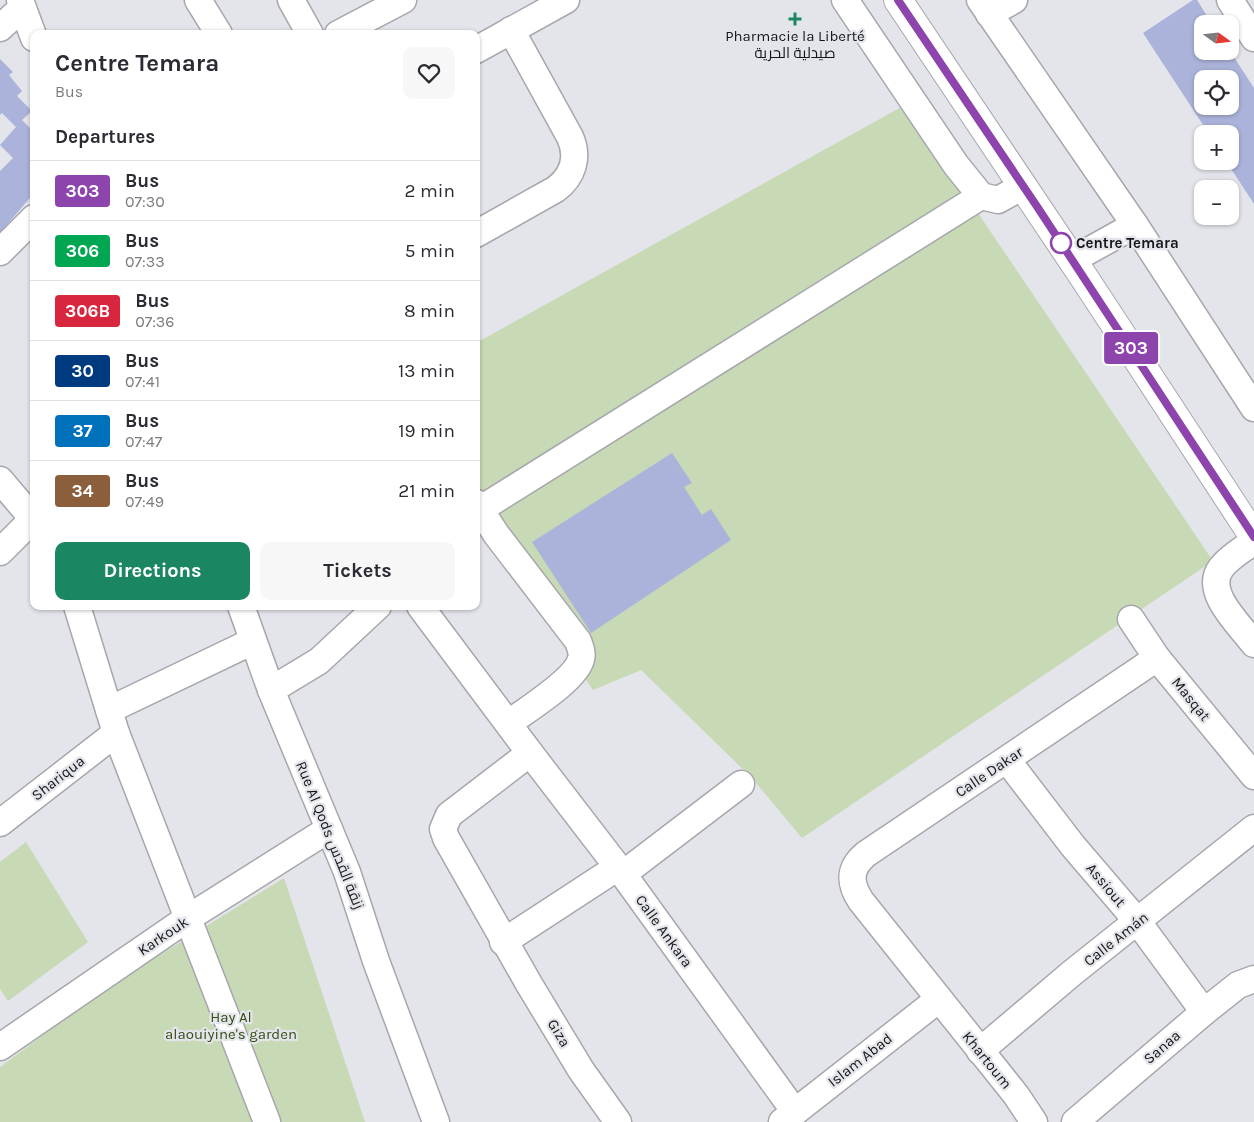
<!DOCTYPE html>
<meta charset="utf-8">
<style>
body{margin:0;font-family:Karla,Cairo,sans-serif;background:#f7f7f7;color:#2b2b33;height:100vh;display:flex;flex-direction:column;font-size:19px;white-space:nowrap}
*{box-sizing:border-box;margin:0}
p{font-size:16px;color:#7c7c81}
.icon{flex:none;width:28px;height:28px;fill:none;stroke:currentColor;stroke-width:2;stroke-linecap:round;stroke-linejoin:round}
.map{position:relative;flex:1;overflow:hidden}
.sheet{position:absolute;left:30px;top:30px;width:450px;height:580px;display:flex;flex-direction:column;background:#fff;border-radius:10px;box-shadow:0 1px 4px #0004}
.sheet>*{flex:none}
.badge{padding:0 10px;border-radius:4px;font-size:18px;line-height:32px}
.needle{width:32px;rotate:105deg}
.fabs{position:absolute;left:1194px;top:15px;display:grid;gap:10px}
.fabs a{display:grid;place-items:center;width:45px;height:45px;border-radius:10px;background:#fff;box-shadow:0 1px 4px #0004;font-size:25px}
.map>.badge{position:absolute;translate:-50% -50%;box-shadow:0 0 0 2px #fff}
h2{padding:0 25px;font-size:19px;line-height:45px}
.round{display:grid;place-items:center;flex:none;width:52px;height:52px;border-radius:10px;background:#f7f7f7}
.head{display:flex;align-items:center;justify-content:space-between;height:85px;padding:0 25px}
h1{font-size:24px;font-weight:700;line-height:38px}
.button{display:flex;gap:10px;margin-top:auto;padding:10px 25px}
.button a{flex:1;height:58px;border-radius:10px;background:#1b8662;color:#fff;font-size:20px;font-weight:700;line-height:58px;text-align:center}
.button a+a{background:#f7f7f7;color:#2b2b33}
ul{padding:0;list-style:none}
li{display:flex;align-items:center;gap:15px;height:60px;padding:0 25px;border-top:1px solid #e1e1e2}
li div{flex:1}
li b{display:block;font-size:19px}
li em{font-style:normal}
li .badge{min-width:55px;font-weight:700;text-align:center}
.map>svg:first-child{display:block}
.green{fill:#c8d9b6}
.building{fill:#acb3da;fill-rule:evenodd}
.lines{fill:none;stroke-linecap:round;stroke-linejoin:round}
.minor-casing{stroke:#a6a7ad;stroke-width:29}
.major-casing{stroke:#a6a7ad;stroke-width:30}
.minor{stroke:#fff;stroke-width:26}
.major{stroke:#fff;stroke-width:28}
.line-casing{stroke:#fff;stroke-width:11}
.line{stroke:#8e44ad;stroke-width:8}
.poi-dot{fill:#1b8662;stroke:#e4e5eb;stroke-width:2}
.stop-dot{fill:#fff;stroke:#8e44ad;stroke-width:2.5}
.labels{text-anchor:middle;stroke-width:4.5;stroke-linejoin:round;paint-order:stroke}
.poi-label{font-size:15px;fill:#151618;stroke:#e4e5eb}
.stop-label{font-size:15px;font-weight:bold;fill:#151618;stroke:#e4e5eb;text-anchor:start}
.street-label{font-size:15px;fill:#151618;stroke:#e4e5eb}
.park-label{font-size:15px;fill:#354b12;stroke:#e4e5eb}
</style>
<div class="map">
<svg width="1254" height="1122" viewBox="0 0 1254 1122">
<rect width="100%" height="100%" fill="#e4e5eb"/>
<g class="green">
<path d="M905 105 1213 561 802 838 752 778 641 670 593 690 476 515V343Z"/>
<path d="M26 842 88 942 8 1001 0 989V862Z"/>
<path d="M284 878 365 1122H0V1067L111 985Z"/>
</g>
<g class="building">
<path d="M1193 0H1197L1212 24H1202V51H1230L1254 88V204L1226 161H1230V134H1209L1143 33ZM1202 79H1230V106H1202Z"/>
<path d="M0 59 13 72 9 75 22 91 17 96 32 111 22 120 34 132V193L0 233V171L13 158 0 145 16 127 2 113 0 115Z"/>
<path d="M672 453 692 483 684 487 702 515 711 509 731 540 591 633 532 542Z"/>
</g>
<g class="lines">
<defs>
<g id="minor">
<path d="M20 0 34 38"/>
<path d="M198 0 219 34"/>
<path d="M291 0 310 34"/>
<path d="M845 0 956 165 981 196 998 200 1023 186"/>
<path d="M980 0 1135 225 1254 408"/>
<path d="M1230 0 1254 38"/>
<path d="M989 14 1014 0"/>
<path d="M0 28 22 8"/>
<path d="M338 34 403 0"/>
<path d="M476 50 566 0"/>
<path d="M476 234 556 189C573 176 579 157 570 137L511 30"/>
<path d="M0 252 34 218"/>
<path d="M1072 260 1135 225"/>
<path d="M0 480 34 520"/>
<path d="M476 503 496 534 578 641C580 647 583 653 581 659 576 680 526 710 509 723"/>
<path d="M476 512 981 196"/>
<path d="M1254 541C1244 549 1229 557 1221 568 1203 592 1240 625 1254 644"/>
<path d="M0 552 33 519"/>
<path d="M77 606 116 733 267 1122"/>
<path d="M241 606 271 690 347 872 376 961 436 1122"/>
<path d="M420 606 530 753 449 815 443 829 446 838 529 984 581 1070 618 1122"/>
<path d="M1131 619 1157 658 1254 776"/>
<path d="M271 690 319 661 378 606"/>
<path d="M109 710 253 641"/>
<path d="M530 753 623 874 795 1112"/>
<path d="M1007 760 1073 846 1138 922 1204 1012"/>
<path d="M0 823 116 733"/>
<path d="M623 874 741 784"/>
<path d="M503 942 618 867"/>
<path d="M0 1047 188 918 329 829"/>
<path d="M980 1051 1072 973 1254 828"/>
<path d="M782 1122 939 999"/>
<path d="M1034 1122 1016 1095 861 901C849 883 849 868 866 854L1157 658"/>
<path d="M1075 1122 1204 1012 1238 985 1254 979"/>
</g>
<path id="major" d="M898 0 1085 279 1254 537"/>
</defs>
<use href="#minor" class="minor-casing"/>
<use href="#major" class="major-casing"/>
<use href="#minor" class="minor"/>
<use href="#major" class="major"/>
</g>
<g class="lines">
<defs>
<path id="line" d="M898 0 1038 208 1254 537"/>
</defs>
<use href="#line" class="line-casing"/>
<use href="#line" class="line"/>
</g>
<path class="poi-dot" d="M792.5 11.5h5v5h5v5h-5v5h-5v-5h-5v-5h5z"/>
<circle class="stop-dot" cx="1061" cy="243" r="10"/>
<g class="labels">
<g class="poi-label">
<text x="795" y="41">Pharmacie la Liberté<tspan x="795" dy="17">صيدلية الحرية</tspan></text>
</g>
<g class="stop-label">
<text x="1076" y="248">Centre Temara</text>
</g>
<g class="street-label">
<text transform="translate(1191 699) rotate(51)" y="5">Masqat</text>
<text transform="translate(989 772) rotate(-34)" y="5">Calle Dakar</text>
<text transform="translate(58 778) rotate(-38)" y="5">Shariqua</text>
<text transform="translate(330 835) rotate(68)" y="5">Rue Al Qods زنقة القدس</text>
<text transform="translate(1106 885) rotate(50)" y="5">Assiout</text>
<text transform="translate(664 931) rotate(54)" y="5">Calle Ankara</text>
<text transform="translate(163 936) rotate(-34)" y="5">Karkouk</text>
<text transform="translate(1116 939) rotate(-38)" y="5">Calle Amán</text>
<text transform="translate(559 1033) rotate(59)" y="5">Giza</text>
<text transform="translate(1162 1047) rotate(-41)" y="5">Sanaa</text>
<text transform="translate(860 1060) rotate(-38)" y="5">Islam Abad</text>
<text transform="translate(987 1060) rotate(51)" y="5">Khartoum</text>
</g>
<g class="park-label">
<text x="231" y="1022">Hay Al<tspan x="231" dy="17">alaouiyine's garden</tspan></text>
</g>
</g>
</svg>
<div class="fabs">
<a><svg class="needle" viewBox="-14 -14 28 28"><path d="M0-13l5 13h-10z" fill="#e53935"/><path d="M0 13l5-13h-10z" fill="#7c7c81"/></svg></a>
<a><svg class="icon" aria-label="locate" viewBox="0 0 24 24"><circle cx="12" cy="12" r="6"/><path d="M12 2v4M12 18v4M2 12h4M18 12h4"/></svg></a>
<a>+</a>
<a>−</a>
</div>
<b class="badge" style="left:1131px;top:348px;background:#8e44ad;color:#fff">303</b>
<section class="sheet">
<div class="head"><div><h1>Centre Temara</h1><p>Bus</p></div><a class="round"><svg class="icon" aria-label="heart" viewBox="0 0 24 24"><path d="M12 20l-8-8c-3-5 5-10 8-4 3-6 11-1 8 4z"/></svg></a></div>
<h2>Departures</h2>
<ul>
<li><span class="badge" style="background:#8e44ad;color:#fff">303</span><div><b>Bus</b><p>07:30</p></div><em>2 min</em></li>
<li><span class="badge" style="background:#00a651;color:#fff">306</span><div><b>Bus</b><p>07:33</p></div><em>5 min</em></li>
<li><span class="badge" style="background:#d7263d;color:#fff">306B</span><div><b>Bus</b><p>07:36</p></div><em>8 min</em></li>
<li><span class="badge" style="background:#003b80;color:#fff">30</span><div><b>Bus</b><p>07:41</p></div><em>13 min</em></li>
<li><span class="badge" style="background:#0072bc;color:#fff">37</span><div><b>Bus</b><p>07:47</p></div><em>19 min</em></li>
<li><span class="badge" style="background:#8b5e3c;color:#fff">34</span><div><b>Bus</b><p>07:49</p></div><em>21 min</em></li>
</ul>
<div class="button"><a>Directions</a><a>Tickets</a></div>
</section>
</div>
